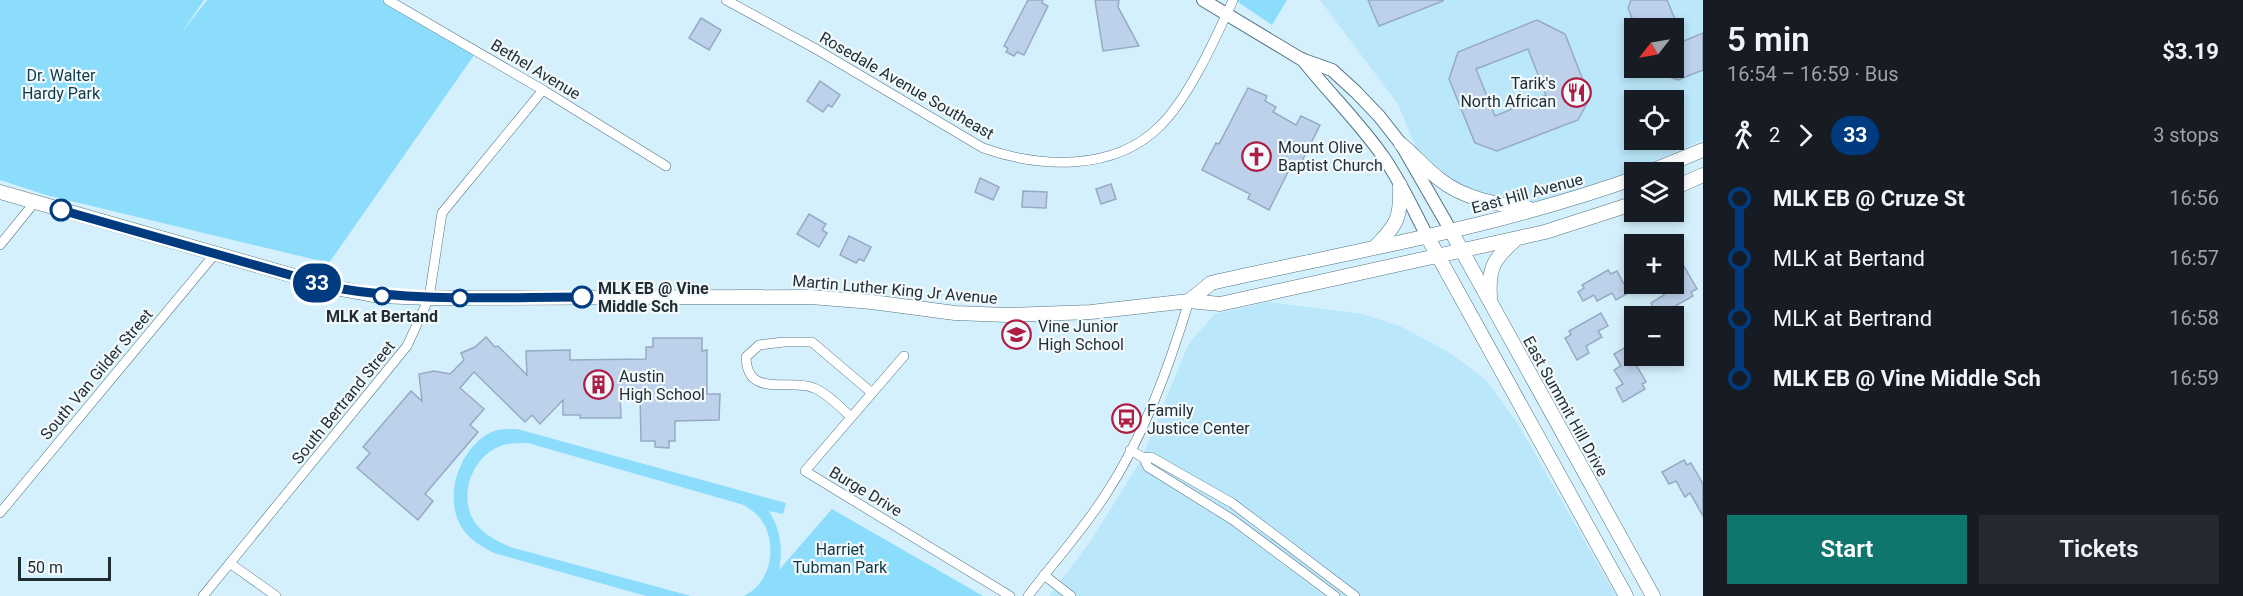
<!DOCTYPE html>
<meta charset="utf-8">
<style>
body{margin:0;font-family:Roboto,sans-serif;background:#242831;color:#f1f3f6;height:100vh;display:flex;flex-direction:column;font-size:22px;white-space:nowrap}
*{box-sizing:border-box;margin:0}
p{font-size:20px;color:#9ea1a6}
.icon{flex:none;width:33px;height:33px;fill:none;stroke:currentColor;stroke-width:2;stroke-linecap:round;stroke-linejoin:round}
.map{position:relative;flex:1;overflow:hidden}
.details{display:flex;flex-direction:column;background:#171b24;width:540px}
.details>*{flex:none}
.badge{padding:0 12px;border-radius:20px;font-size:21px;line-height:39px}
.needle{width:39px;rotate:239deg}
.buttons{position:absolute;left:1624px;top:18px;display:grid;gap:12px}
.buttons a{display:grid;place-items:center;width:60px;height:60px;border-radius:0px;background:#171b24;box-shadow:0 3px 9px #0003;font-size:30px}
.scale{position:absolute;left:18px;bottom:15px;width:93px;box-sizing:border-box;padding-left:6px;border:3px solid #1f2d32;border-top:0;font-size:16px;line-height:21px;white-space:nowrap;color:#1f2d32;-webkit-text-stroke:4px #f2f9fc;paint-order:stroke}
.map>.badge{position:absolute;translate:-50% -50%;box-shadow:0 0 0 3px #fff}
.legs{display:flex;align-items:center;gap:9px;height:66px;padding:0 24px;font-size:20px}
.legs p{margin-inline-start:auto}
.summary{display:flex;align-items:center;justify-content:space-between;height:102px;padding:0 24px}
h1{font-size:33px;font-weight:600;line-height:45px}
.button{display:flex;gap:12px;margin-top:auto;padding:12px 24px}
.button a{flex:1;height:69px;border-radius:0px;background:#0f766e;color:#fff;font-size:24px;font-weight:600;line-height:69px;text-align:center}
.button a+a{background:#242831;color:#f1f3f6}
ul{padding:0 24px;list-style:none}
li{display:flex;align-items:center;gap:21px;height:60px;font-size:22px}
li i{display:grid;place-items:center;width:9px;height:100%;margin:0 8px;background:currentColor}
li i::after{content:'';width:15px;height:15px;margin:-8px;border:4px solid;border-radius:50%;background:#171b24}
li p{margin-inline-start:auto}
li:first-child i{background:linear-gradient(#0000 50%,currentColor 0)}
li:last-child i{background:linear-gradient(currentColor 50%,#0000 0)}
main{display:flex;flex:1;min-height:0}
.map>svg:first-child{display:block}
.built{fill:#bae7f9;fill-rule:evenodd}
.green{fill:#8cdcfb}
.building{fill:#bdd1eb;stroke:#96aac3;stroke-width:1.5;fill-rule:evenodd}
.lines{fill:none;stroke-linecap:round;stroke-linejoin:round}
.minor-casing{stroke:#537380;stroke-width:10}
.tertiary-casing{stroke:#537380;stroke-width:14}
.secondary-casing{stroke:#537380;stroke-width:15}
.minor{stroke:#fff;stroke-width:9}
.tertiary{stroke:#fff;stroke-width:12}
.secondary{stroke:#fff;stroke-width:14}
.line-1-casing{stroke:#fff;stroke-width:14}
.line-1{stroke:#003b80;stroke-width:9}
.stop-1-dot{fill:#fff;stroke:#003b80;stroke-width:3}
.labels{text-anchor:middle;stroke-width:4.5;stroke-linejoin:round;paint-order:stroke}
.street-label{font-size:16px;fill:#1f2d32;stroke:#f2f9fc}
.park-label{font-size:16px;fill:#113947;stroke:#f2f9fc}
.poi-label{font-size:16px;fill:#1f2d32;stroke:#f2f9fc;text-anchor:start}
.stop-label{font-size:16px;font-weight:bold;fill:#1f2d32;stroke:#f2f9fc;text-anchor:start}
</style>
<main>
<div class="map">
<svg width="1703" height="596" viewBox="0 0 1703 596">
<rect width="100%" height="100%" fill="#d4f0fc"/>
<g class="built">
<path d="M1320 0H1703V140L1638 168 1569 194 1535 202 1509 201 1477 193 1448 178 1416 148 1398 104ZM1635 28H1674V68H1635ZM1635 100H1674V140H1635Z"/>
<path d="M1268 302 1362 314 1400 326 1450 353 1486 380 1518 424 1616 596H1049L1090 542 1140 462 1189 343 1215 314Z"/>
</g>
<g class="green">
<path d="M0 0H204L180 35 207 0H381L477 51 329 263 46 195 0 180Z"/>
<path d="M1235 0H1287L1272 25Z"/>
<path d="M517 429 786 503 783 514 769 511C781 531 783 549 779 570L832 509 983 596H744C771 583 778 545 762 521 758 514 751 510 744 505L528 443C516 443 506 443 496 448 470 461 458 499 476 524 485 535 497 541 510 547L691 596H646L494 553C482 547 469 539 462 528 442 497 460 445 494 431 501 429 509 429 517 429Z"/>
</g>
<g class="building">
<path d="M1028 0H1043L1042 3 1048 6 1024 55 1017 52 1014 56 1006 52 1008 48 1004 46Z"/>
<path d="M1095 0H1119L1118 7 1139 46 1103 51Z"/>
<path d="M1368 0H1443V1L1379 26Z"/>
<path d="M1631 0H1667L1684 41 1703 33V70L1678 80 1646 69V68H1674V28H1636L1628 8Z"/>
<path d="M701 18 721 30 709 50 689 38Z"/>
<path d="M1537 20 1565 34 1590 98 1578 120 1497 151 1475 143 1449 79 1458 52ZM1528 49 1546 95 1495 116 1476 69Z"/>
<path d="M820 81 840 95 832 107 828 105 823 112 807 101Z"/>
<path d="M1248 88 1267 96 1265 101 1276 107 1273 112 1296 125 1301 116 1320 125 1297 171 1290 168 1269 210 1248 199 1250 194 1202 170 1216 143 1219 144Z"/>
<path d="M980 178 999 187 993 200 975 192Z"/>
<path d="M1111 184 1116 199 1101 204 1096 189Z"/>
<path d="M1023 191 1047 192 1046 208 1022 207Z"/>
<path d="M809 214 826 224 822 230 827 233 819 247 797 234Z"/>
<path d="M849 236 871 247 864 261 859 259 856 263 840 255Z"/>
<path d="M1674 249 1697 289 1691 292 1693 296 1658 316 1651 303 1664 295 1657 284H1674Z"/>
<path d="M1608 270 1611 274 1617 271 1624 284H1644L1616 300 1612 293 1597 301 1594 295 1583 301 1578 292 1584 288 1582 285Z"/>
<path d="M1601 313 1608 326 1598 331 1602 337 1586 346 1589 353 1577 360 1565 338 1571 335 1569 331Z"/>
<path d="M486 337 495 347 498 346 527 375 526 351 570 350V360L646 359V347H653V338H702V351L707 350V394H720L719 420 675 421V441H669V448L655 447V441H641L640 394H620L621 418H580V415H563V400L540 424 532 415 525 422 474 372 460 388 484 409 470 425 478 432 425 494 433 501 418 520 357 468 370 453 363 447 411 391 422 401 419 374 434 371 450 374 464 360 461 353 475 347Z"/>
<path d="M1626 347 1646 382 1642 384 1645 389 1623 402 1616 388 1623 384 1614 370 1621 366 1614 354Z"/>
<path d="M1684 460 1687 465 1691 463 1703 484V516L1690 493 1685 497 1676 481 1669 484 1662 472Z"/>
</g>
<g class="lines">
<defs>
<g id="minor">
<path d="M388 0 543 90 666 166"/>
<path d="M726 0 816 49 983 148C1040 168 1114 172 1160 126 1189 98 1216 37 1233 0"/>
<path d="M0 245 34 203"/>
<path d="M904 356 805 471 1010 596"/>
<path d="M851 417C840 407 828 394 814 388 789 378 747 399 746 357L759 345 784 342H812L872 393"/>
<path d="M1130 450 1144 458 1151 457 1232 503 1355 596"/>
<path d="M1144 458 1148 467 1233 520 1335 596"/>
<path d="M0 513 214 255"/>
<path d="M231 564 276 596"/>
<path d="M1044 575 1071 596"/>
<path d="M203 596 407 346 429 298 442 213 543 90"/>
<path d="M1028 596C1054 562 1083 530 1106 494 1144 436 1169 367 1189 301"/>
</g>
<g id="tertiary">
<path d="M1203 0 1301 59 1332 70 1356 92 1379 116 1401 144 1451 231"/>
<path d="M1302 59C1328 92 1358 121 1382 155 1400 180 1413 209 1427 236"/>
</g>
<g id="secondary">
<path d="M1401 144C1414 155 1426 169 1439 179 1464 199 1498 205 1528 208"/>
<path d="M1649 172 1703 150"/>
<path d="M1674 188 1703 175"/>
<path d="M0 192 336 288 380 296 429 298 811 297 872 302 955 313 1007 315 1091 312 1189 301 1220 304 1545 232 1635 203"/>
<path d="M1451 231 1653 596"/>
<path d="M1427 236 1626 596"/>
<path d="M1375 247C1398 224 1401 217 1400 185"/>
<path d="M1490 297C1488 267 1494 259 1516 239"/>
<path d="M1189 301 1211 283C1353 251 1498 227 1635 178"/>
</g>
</defs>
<use href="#minor" class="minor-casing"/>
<use href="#tertiary" class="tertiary-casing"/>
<use href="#secondary" class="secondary-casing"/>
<use href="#minor" class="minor"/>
<use href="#tertiary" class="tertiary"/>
<use href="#secondary" class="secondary"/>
</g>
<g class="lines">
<defs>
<path id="line-1" d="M61 210 336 288C417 302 500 297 582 297"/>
</defs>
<use href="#line-1" class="line-1-casing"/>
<use href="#line-1" class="line-1"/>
</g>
<defs>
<symbol id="restaurant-ring" viewBox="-11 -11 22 22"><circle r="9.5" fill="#f2f9fc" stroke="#af1d45" stroke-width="1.5"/><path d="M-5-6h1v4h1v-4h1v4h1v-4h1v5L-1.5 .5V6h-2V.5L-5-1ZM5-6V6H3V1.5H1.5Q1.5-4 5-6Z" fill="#af1d45"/></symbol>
<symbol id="church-ring" viewBox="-11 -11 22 22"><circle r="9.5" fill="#f2f9fc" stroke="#af1d45" stroke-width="1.5"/><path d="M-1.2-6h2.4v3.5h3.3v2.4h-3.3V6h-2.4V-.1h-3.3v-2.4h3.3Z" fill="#af1d45"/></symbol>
<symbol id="school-ring" viewBox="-11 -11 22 22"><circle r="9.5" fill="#f2f9fc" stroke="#af1d45" stroke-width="1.5"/><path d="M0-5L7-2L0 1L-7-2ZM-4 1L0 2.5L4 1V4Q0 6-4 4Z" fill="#af1d45"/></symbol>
<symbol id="building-ring" viewBox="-11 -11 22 22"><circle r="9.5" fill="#f2f9fc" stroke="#af1d45" stroke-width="1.5"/><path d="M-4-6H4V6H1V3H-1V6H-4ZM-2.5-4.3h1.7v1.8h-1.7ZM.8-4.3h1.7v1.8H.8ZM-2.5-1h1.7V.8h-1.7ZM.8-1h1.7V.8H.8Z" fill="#af1d45"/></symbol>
<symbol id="bus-ring" viewBox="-11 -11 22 22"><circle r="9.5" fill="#f2f9fc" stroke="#af1d45" stroke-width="1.5"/><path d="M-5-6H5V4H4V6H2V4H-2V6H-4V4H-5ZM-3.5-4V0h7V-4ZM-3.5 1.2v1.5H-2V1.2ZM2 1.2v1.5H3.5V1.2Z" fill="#af1d45"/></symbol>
</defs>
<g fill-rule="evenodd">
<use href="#restaurant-ring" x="1560" y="76" width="33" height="33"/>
<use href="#church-ring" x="1240" y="140" width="33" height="33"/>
<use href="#school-ring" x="1000" y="318" width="33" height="33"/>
<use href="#building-ring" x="582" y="368" width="33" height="33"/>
<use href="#bus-ring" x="1110" y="402" width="33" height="33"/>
</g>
<g class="stop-1-dot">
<circle cx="61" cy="210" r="10"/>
<circle cx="382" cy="296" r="8"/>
<circle cx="582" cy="297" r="10"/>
<circle cx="460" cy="298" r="8"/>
</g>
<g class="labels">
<g class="street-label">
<text transform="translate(536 69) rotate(31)" y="6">Bethel Avenue</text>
<text transform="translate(907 85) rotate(30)" y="6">Rosedale Avenue Southeast</text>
<text transform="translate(1527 193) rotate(-15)" y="6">East Hill Avenue</text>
<text transform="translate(895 289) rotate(5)" y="6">Martin Luther King Jr Avenue</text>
<text transform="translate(96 374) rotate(-50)" y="6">South Van Gilder Street</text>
<text transform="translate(343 402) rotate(-51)" y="6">South Bertrand Street</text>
<text transform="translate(1566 406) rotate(61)" y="6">East Summit Hill Drive</text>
<text transform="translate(866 491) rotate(31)" y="6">Burge Drive</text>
</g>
<g class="park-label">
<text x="61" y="81">Dr. Walter<tspan x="61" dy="18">Hardy Park</tspan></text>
<text x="840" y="555">Harriet<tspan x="840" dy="18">Tubman Park</tspan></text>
</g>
<g class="poi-label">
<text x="1556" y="89" text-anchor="end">Tarik's<tspan x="1556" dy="18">North African</tspan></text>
<text x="1278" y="153">Mount Olive<tspan x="1278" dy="18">Baptist Church</tspan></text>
<text x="1038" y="332">Vine Junior<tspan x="1038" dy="18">High School</tspan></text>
<text x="619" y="382">Austin<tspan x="619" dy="18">High School</tspan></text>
<text x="1147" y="416">Family<tspan x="1147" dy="18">Justice Center</tspan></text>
</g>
<g class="stop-label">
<text x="598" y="294">MLK EB @ Vine<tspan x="598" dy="18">Middle Sch</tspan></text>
<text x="382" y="322" text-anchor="middle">MLK at Bertand</text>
</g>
</g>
</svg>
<div class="buttons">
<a><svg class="needle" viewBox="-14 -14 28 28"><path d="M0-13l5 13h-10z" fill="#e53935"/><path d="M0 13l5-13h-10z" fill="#9ea1a6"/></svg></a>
<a><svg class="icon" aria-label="locate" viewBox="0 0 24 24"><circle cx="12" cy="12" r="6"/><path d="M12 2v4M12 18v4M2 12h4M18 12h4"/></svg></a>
<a><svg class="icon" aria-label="layers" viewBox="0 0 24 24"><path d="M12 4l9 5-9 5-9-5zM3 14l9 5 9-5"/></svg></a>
<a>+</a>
<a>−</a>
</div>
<div class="scale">50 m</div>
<b class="badge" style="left:317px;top:283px;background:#003b80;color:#fff">33</b>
</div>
<section class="details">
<div class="summary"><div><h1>5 min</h1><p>16:54 – 16:59 · Bus</p></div><b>$3.19</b></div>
<div class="legs"><svg class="icon" aria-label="walk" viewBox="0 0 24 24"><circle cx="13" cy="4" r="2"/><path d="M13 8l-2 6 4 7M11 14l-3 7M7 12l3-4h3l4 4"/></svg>2<svg class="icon" aria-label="forward" viewBox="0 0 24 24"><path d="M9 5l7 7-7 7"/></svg><b class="badge" style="background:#003b80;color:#fff">33</b><p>3 stops</p></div>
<ul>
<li><i style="color:#003b80"></i><b>MLK EB @ Cruze St</b><p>16:56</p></li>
<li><i style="color:#003b80"></i><span>MLK at Bertand</span><p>16:57</p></li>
<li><i style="color:#003b80"></i><span>MLK at Bertrand</span><p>16:58</p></li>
<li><i style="color:#003b80"></i><b>MLK EB @ Vine Middle Sch</b><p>16:59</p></li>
</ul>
<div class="button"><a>Start</a><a>Tickets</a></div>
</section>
</main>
